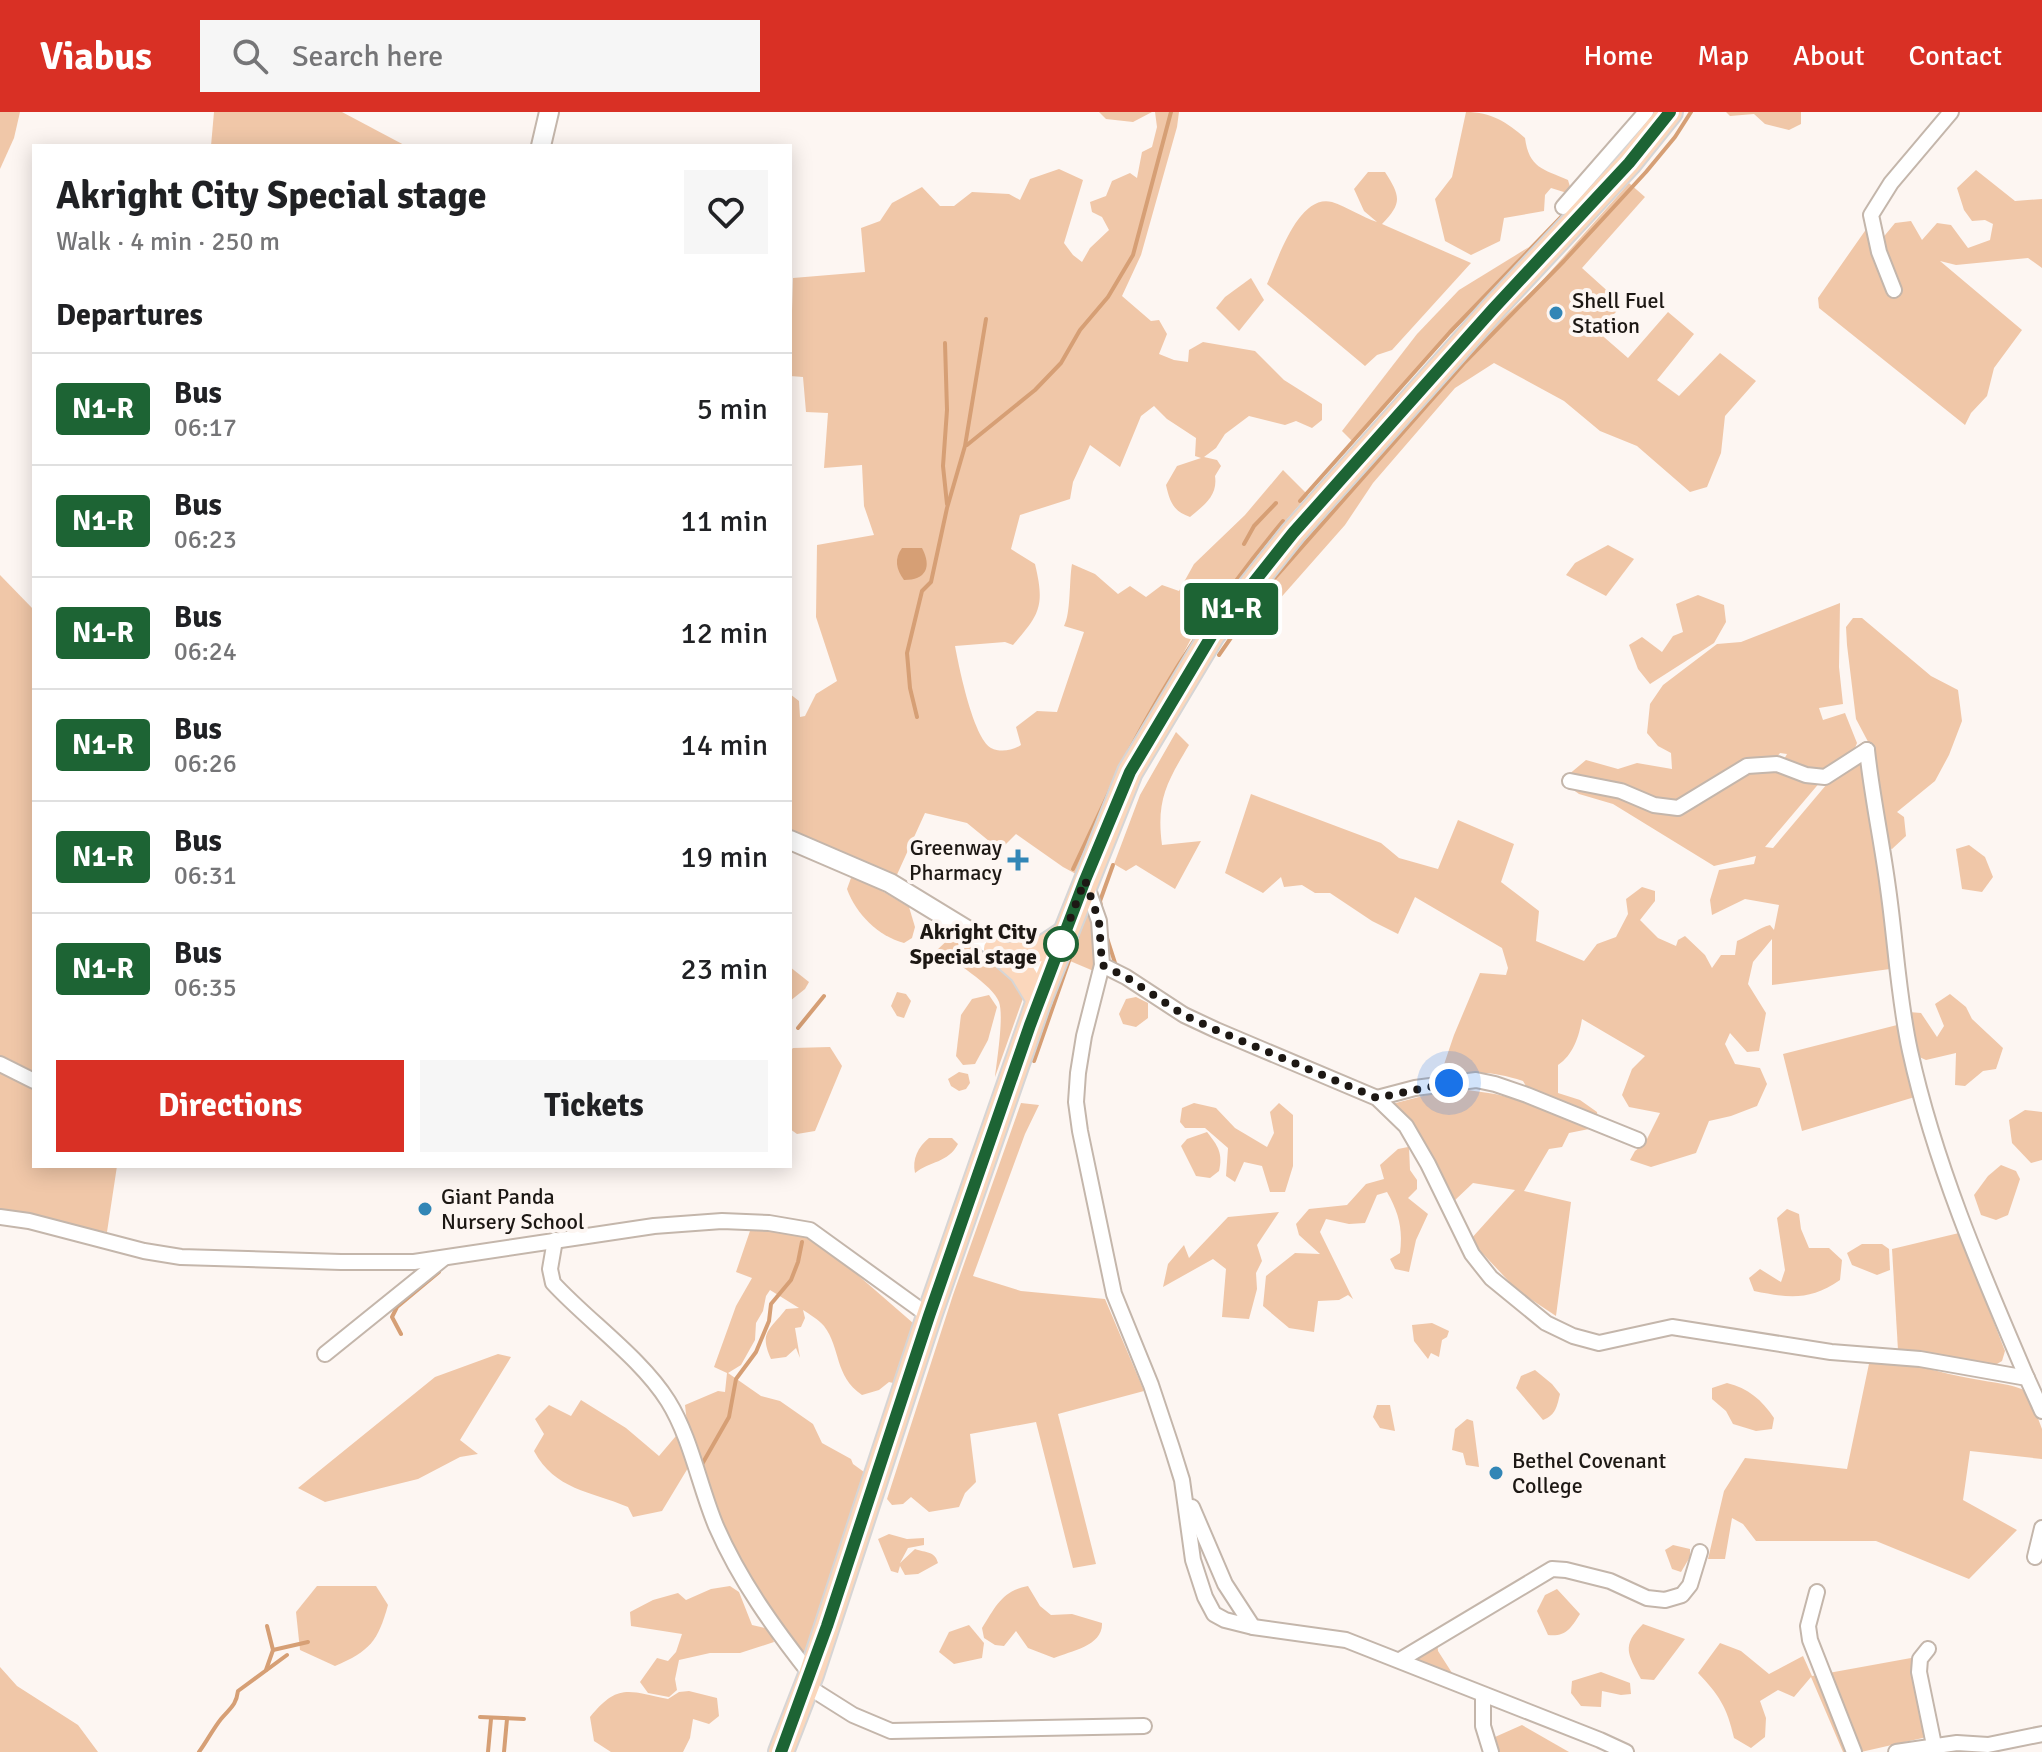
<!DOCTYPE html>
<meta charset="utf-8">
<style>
body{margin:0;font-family:Signika,sans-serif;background:#f6f6f6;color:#202124;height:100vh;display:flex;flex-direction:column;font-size:30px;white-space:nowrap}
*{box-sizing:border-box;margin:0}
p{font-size:26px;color:#757577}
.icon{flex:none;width:44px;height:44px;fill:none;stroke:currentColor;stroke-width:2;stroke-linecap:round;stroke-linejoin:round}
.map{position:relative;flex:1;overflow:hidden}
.drawer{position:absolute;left:32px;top:32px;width:760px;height:1024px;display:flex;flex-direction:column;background:#fff;border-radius:0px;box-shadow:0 4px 20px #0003}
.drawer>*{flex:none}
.badge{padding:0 16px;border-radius:6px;font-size:28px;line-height:52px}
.you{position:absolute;width:40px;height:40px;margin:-20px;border:6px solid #fff;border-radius:50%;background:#1a73e8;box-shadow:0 0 0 12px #1a73e833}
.map>.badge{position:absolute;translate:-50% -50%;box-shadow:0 0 0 4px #fff}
h2{padding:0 24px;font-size:30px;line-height:72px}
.round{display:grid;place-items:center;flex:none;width:84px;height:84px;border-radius:0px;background:#f6f6f6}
.headline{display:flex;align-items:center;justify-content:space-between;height:136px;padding:0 24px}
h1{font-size:38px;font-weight:700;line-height:60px}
.button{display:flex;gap:16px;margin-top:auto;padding:16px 24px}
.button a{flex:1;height:92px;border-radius:0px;background:#d93025;color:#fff;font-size:32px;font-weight:700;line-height:92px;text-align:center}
.button a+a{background:#f6f6f6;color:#202124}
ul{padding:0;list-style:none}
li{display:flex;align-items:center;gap:24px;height:112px;padding:0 24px;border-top:2px solid #e0e0e0}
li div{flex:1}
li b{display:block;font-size:30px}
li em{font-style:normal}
li .badge{min-width:88px;font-weight:700;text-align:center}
header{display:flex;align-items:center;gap:48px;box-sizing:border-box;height:112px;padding:0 40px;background:#d93025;color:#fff}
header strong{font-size:38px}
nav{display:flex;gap:44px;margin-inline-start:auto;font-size:28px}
.search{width:560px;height:72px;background:#f6f6f6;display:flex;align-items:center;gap:20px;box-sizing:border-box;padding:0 28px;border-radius:0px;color:#757577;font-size:30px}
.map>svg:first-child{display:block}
.green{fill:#f0c7a8}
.water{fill:#d69f75}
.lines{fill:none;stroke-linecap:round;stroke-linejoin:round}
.stream{stroke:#d69f75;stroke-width:4}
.minor-casing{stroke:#c4b6ab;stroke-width:18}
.tertiary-casing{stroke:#c4b6ab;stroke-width:22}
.primary-casing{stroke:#d6d5d5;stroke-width:28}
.minor{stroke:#fff;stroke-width:14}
.tertiary{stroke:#fff;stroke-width:18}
.primary{stroke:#fbd7bc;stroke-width:24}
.line-casing{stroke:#fff;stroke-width:18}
.line{stroke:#1d6434;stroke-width:12}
.walk{stroke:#1d1814;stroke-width:8;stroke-dasharray:0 14.4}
.poi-dot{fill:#3286b6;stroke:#fdf6f2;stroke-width:3}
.stop-dot{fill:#fff;stroke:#1d6434;stroke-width:4}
.labels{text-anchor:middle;stroke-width:8;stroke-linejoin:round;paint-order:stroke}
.poi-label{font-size:22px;fill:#1d1814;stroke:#fdf6f2;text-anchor:start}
.stop-label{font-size:22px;font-weight:bold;fill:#1d1814;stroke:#fdf6f2;text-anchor:end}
</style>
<header>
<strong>Viabus</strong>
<div class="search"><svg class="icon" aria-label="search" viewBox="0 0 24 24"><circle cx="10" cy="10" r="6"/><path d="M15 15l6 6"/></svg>Search here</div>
<nav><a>Home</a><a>Map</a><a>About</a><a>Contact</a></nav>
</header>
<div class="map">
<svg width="2042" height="1640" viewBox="0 0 2042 1640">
<rect width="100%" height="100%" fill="#fdf6f2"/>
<g class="green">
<path d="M0 0H20L14 26 0 57Z"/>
<path d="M214 0H342L406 34H211Z"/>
<path d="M1099 0H1152L1133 10 1106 7Z"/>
<path d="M1155 0H1179L1177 15 1141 143 1122 184 1151 209 1159 208 1167 222 1159 242 1174 248 1188 250 1189 238 1203 230 1255 239 1284 268 1322 292V308L1312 316 1296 309 1285 313 1249 304 1225 322 1216 336 1204 345 1217 348 1221 354 1215 364C1218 384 1204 393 1190 405 1173 399 1170 390 1166 373L1177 354 1201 346 1195 344 1196 326 1167 307 1154 294 1141 304 1120 355 1090 333 1073 370 1070 387 1020 403 1011 437 1035 452C1045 494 1040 502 1013 533L1005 530 955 534C959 555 973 625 991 636 1001 641 1013 638 1021 633L1016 615 1037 599 1057 600 1084 520 1064 514C1071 501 1069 469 1072 452L1095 462 1118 482 1130 474 1146 485 1162 473 1179 479 1194 452 1245 403 1283 358 1308 383 1224 481 1193 523 1118 667 1076 762 1063 755 1016 722 1000 738 967 711 925 701 895 767 790 719V582L799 589 800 605 805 604 816 582 837 569 816 505 817 433 874 423 864 394 862 353 824 356 828 301 806 300 803 265 790 264 793 166 865 160 861 116 880 109 892 91 922 75 940 94H954L972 80 1009 82 1020 88 1030 67 1059 57 1083 68 1064 131 1073 143 1082 150 1090 136 1109 118 1102 105 1092 100 1090 90 1106 84 1112 69 1130 61 1137 66 1142 40 1152 35 1157 15Z"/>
<path d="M1466 0C1491 0 1507 10 1525 26 1529 56 1543 57 1568 68L1571 78 1567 81 1551 76 1545 83 1544 99 1504 106 1500 129 1471 143 1445 129 1435 87 1452 65Z"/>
<path d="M1726 0H1801V12L1789 18 1765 12 1754 2 1730 4Z"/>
<path d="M1976 58 2015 89 2042 87V156L2028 146 1956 153 1940 149 2022 218 1994 256 1987 284 1971 301 1965 313 1819 196 1818 186 1867 116 1881 128 1895 111 1911 109 1922 128 1937 111 1951 113 1968 136 1990 128 1993 112 1985 108 1972 109 1964 98 1957 76Z"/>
<path d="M1368 60H1385C1401 85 1402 91 1382 112L1471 151 1392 238 1377 243 1365 254 1267 172C1277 150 1298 81 1332 90 1347 95 1362 105 1377 110L1364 99 1354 77Z"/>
<path d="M1629 71 1645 85 1582 156 1623 193 1597 219 1628 246 1668 200 1694 222 1657 268 1679 284 1720 241 1756 269 1725 304 1721 341 1707 375 1690 380 1637 334 1600 319 1564 289 1494 251 1455 276 1373 371 1345 413 1277 490 1257 482 1304 424 1475 233 1543 168Z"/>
<path d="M1529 135 1353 330 1342 319 1417 222 1459 178Z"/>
<path d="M1251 166 1264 188 1239 219 1216 196 1225 185Z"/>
<path d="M1608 433 1634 447 1606 484 1566 463 1575 451Z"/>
<path d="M0 463 34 498V962L0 944Z"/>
<path d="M1698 483 1724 493 1726 510 1714 531 1650 572 1638 557 1629 533 1642 525 1662 540 1673 524 1683 520 1676 492Z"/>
<path d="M1840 491 1839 555 1843 592 1819 596 1823 608 1845 601 1857 631 1853 641 1825 661 1802 658 1783 649 1787 642 1780 641 1774 649 1775 656 1821 669 1765 735 1773 736 1832 666 1865 643 1882 703 1874 641 1856 607 1847 533 1846 515 1853 506H1862L1931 564 1958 578 1962 609 1949 643 1935 669 1897 700 1904 705 1906 724 1892 737 1876 731 1890 857 1772 873V827L1753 850 1748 872 1766 901 1759 939 1747 940 1730 921 1725 932 1735 952 1760 956 1767 972 1757 994 1731 1004 1709 1009 1696 1041 1651 1055 1630 1048 1635 1039 1645 1031 1660 1001 1629 995 1622 983 1632 957 1645 944 1582 907C1579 925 1573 943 1558 953V981L1580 988 1597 1000 1599 1015 1569 1021 1562 1035 1549 1037 1524 1079 1571 1090 1556 1204 1517 1178 1470 1128 1515 1078 1473 1071 1453 1090 1427 1041 1409 1035 1410 1058 1417 1068V1077L1408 1086 1428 1102 1416 1128 1409 1160 1395 1157 1390 1147 1400 1141C1403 1117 1399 1101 1387 1080L1377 1083 1365 1111 1349 1112 1326 1107 1320 1120 1353 1187 1348 1183 1339 1188 1318 1189 1314 1220 1289 1216 1263 1194 1266 1164 1295 1141 1320 1142 1299 1123 1296 1112 1309 1097 1347 1093 1366 1072 1384 1067 1380 1053 1398 1037 1408 1035 1388 993 1454 976 1495 982 1537 992 1523 969C1490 959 1470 957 1438 970L1454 923 1480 861 1506 863 1508 856 1502 836 1415 785 1398 822 1372 809 1330 781H1315L1302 773 1284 775 1281 765 1263 781 1225 761 1251 682 1381 731 1399 746 1438 757 1458 708 1514 732 1501 770 1539 799 1536 829 1584 849 1597 832 1616 825 1628 802 1626 787 1642 775 1655 779V789L1640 808 1658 826 1676 834 1678 828 1685 824 1705 843 1712 856 1721 843H1735L1737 829C1749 824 1759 816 1770 813L1774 818 1779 793 1745 787 1712 803 1710 788 1719 758 1754 752 1756 744 1714 754 1613 692 1579 682 1561 669 1586 648 1618 657 1637 651 1672 657 1671 641 1658 634 1647 621 1650 592 1663 573 1717 532 1741 530Z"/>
<path d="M1176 620 1189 633C1167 670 1156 688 1162 733L1201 729 1175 777 1136 753 1126 759 1114 752 1140 683Z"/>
<path d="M1969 733 1985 745 1993 765 1982 780 1962 777 1956 737Z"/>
<path d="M851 766 862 767 909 795 915 815 912 826 904 831C878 824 856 802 847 777Z"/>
<path d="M1085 804H1090L1095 810 1096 860 1070 849Z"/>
<path d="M953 823 1019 867 1026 878 995 965C997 948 1004 904 999 890 993 873 952 848 937 838Z"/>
<path d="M790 855 809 870 805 877 790 889Z"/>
<path d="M897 880 906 882 911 889 904 906 897 904 891 894Z"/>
<path d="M1950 882 1966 895 1972 907 2003 936 1996 957 1983 959 1965 974 1955 973 1956 941 1926 948 1908 940 1918 984 1802 1019 1783 942 1901 912 1909 900 1921 901 1937 925 1944 914 1935 892Z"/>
<path d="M989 883 997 895 988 928 975 952 963 953 956 944 961 903 972 887Z"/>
<path d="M1136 885 1148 891V906L1136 915 1123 912 1119 902 1126 887Z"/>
<path d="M830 935 842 954 815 1019 797 1022 790 1017V939L793 936Z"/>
<path d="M0 959 34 977V1054H117L107 1120 0 1103Z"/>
<path d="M959 960 968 962 970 971 966 977 959 979 951 974 948 967Z"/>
<path d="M1021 991 1039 993 1025 1022 973 1164 1021 1179 1105 1187 1144 1279 1058 1302 1096 1452 1073 1456 1036 1310 970 1322 976 1370 965 1381 959 1395 929 1400 911 1385 903 1392 892 1393 887 1387 953 1183Z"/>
<path d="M1194 991 1216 996 1235 1016 1267 1035 1274 1021 1270 1000 1279 991 1293 1003V1054L1285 1080H1270L1262 1054 1244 1050 1235 1070 1226 1064 1228 1036 1205 1016H1185L1180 1010 1182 996Z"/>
<path d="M2025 998 2042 1000V1048L2031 1051 2012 1031 2009 1008Z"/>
<path d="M1207 1020C1218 1034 1223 1041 1219 1059L1210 1066 1196 1064 1181 1034 1187 1027Z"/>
<path d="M929 1026H952L958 1032C948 1051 930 1049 915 1061 912 1047 918 1035 929 1026Z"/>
<path d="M2001 1053 2016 1059 2020 1067 2008 1103 1996 1108 1981 1103 1974 1083 1988 1064Z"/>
<path d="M1787 1097 1799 1102 1801 1117 1809 1136H1829L1842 1148 1840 1168C1809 1189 1789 1186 1754 1179L1749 1166 1760 1157 1781 1170 1785 1158 1777 1106Z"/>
<path d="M1279 1100 1257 1133 1262 1149 1256 1161 1257 1177 1249 1207 1222 1205 1226 1157 1213 1147 1163 1175 1168 1152 1184 1133 1189 1146 1228 1105Z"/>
<path d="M751 1116 811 1126 822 1132 913 1211 893 1271 889 1270 879 1278 862 1283C834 1264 841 1236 824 1214 819 1208 809 1202 803 1198L805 1206 801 1215 795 1216 800 1246 796 1236 786 1245 771 1247C759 1220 769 1219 786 1197L799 1196 770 1178 766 1184 763 1199 756 1211 755 1228 741 1253 728 1261 761 1284 780 1289 813 1312 822 1331 851 1347 853 1352 864 1360 804 1552 760 1488 747 1458 713 1396 694 1346 662 1399 633 1405 628 1395C590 1379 555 1378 534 1339L544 1322 535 1307 549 1293 571 1304 581 1288 626 1316 659 1344 687 1311 685 1293 718 1279 725 1280 727 1261 714 1255 736 1194 752 1166 736 1160Z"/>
<path d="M1959 1121 2005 1239 2002 1249 1990 1256 1898 1238 1892 1137Z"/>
<path d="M1862 1132H1882L1889 1137 1890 1158 1877 1163 1852 1153 1847 1141Z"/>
<path d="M1432 1211 1449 1219 1447 1225 1442 1228 1439 1245 1431 1241 1428 1247 1414 1229 1412 1213Z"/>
<path d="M498 1242 511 1245 460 1328 478 1342 460 1345 418 1367 325 1390 298 1376 435 1265Z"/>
<path d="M1870 1247C1906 1249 1939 1261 1974 1267 1993 1271 2011 1271 2028 1280L2042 1317V1347L1970 1339 1963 1388 2017 1418 1969 1467 1876 1429H1756L1743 1412 1732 1406 1725 1447H1708L1724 1379 1745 1346 1847 1357Z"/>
<path d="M1535 1258 1552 1272 1560 1282C1557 1294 1556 1303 1543 1308L1516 1276 1521 1264Z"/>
<path d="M1727 1271C1748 1276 1762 1288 1774 1306L1772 1317 1756 1319 1733 1312 1726 1299 1712 1287V1276Z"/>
<path d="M1377 1293H1390L1395 1319 1380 1316 1373 1305Z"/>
<path d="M1467 1307 1473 1309 1479 1355 1466 1353 1463 1341 1452 1338 1455 1317Z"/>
<path d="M889 1422 907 1427 924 1426V1433L908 1436 900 1451 915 1437C926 1441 935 1439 938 1451L918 1462 905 1463 900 1454 898 1461 891 1459 878 1427Z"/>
<path d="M1673 1433 1690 1437V1445L1681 1460 1672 1457 1665 1438Z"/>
<path d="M317 1474H376L388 1493C378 1529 370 1539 335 1554L300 1538 296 1500Z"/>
<path d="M730 1474 739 1480 752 1513 769 1517 774 1530 740 1541H710L679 1548 675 1567 677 1578 669 1585 648 1581 640 1570 657 1546 668 1549 676 1540 682 1522 631 1514 630 1500 653 1488 678 1481 686 1488 711 1477Z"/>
<path d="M1028 1474 1040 1494 1051 1503 1072 1502 1102 1511C1103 1534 1071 1539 1054 1546L1028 1536 1016 1519 1004 1534 995 1533 984 1526 982 1516C996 1494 1002 1479 1028 1474Z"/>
<path d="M1557 1477 1580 1502C1571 1516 1566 1525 1548 1523L1537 1499 1545 1483Z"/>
<path d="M1643 1512 1685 1527 1654 1568 1641 1567C1628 1542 1621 1534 1643 1512Z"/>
<path d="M969 1513 984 1531 982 1546 954 1552 939 1540 949 1520Z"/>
<path d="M1437 1527 1438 1539 1454 1564 1417 1553 1414 1537Z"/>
<path d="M1720 1531 1741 1539 1769 1562 1803 1544 1812 1564 1911 1546 1927 1625 1861 1640H1843L1811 1565 1794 1585 1778 1578 1760 1589 1766 1606 1765 1625 1751 1636 1734 1626C1727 1595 1719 1583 1698 1561Z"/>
<path d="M0 1555 17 1574 78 1613 98 1640H0Z"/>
<path d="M1601 1560 1630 1571 1631 1582 1621 1583 1602 1579 1601 1595 1581 1594 1571 1581 1572 1569Z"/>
<path d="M689 1579 717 1586 719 1604 709 1612 693 1607 690 1626 683 1640H611L594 1629 590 1605C618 1571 628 1579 668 1587L679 1580Z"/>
<path d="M1522 1613 1569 1640H1488L1486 1629Z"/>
</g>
<path class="water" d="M902 436H922C932 455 926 468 904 468 896 457 894 447 902 436Z"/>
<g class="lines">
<g class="stream">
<path d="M1597 66 1644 13"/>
<path d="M945 231 947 298 943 354 947 392"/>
<path d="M967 333 1035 278 1061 251 1080 218 1108 185 1133 143 1171 0"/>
<path d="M1300 389 1450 220 1567 99"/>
<path d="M1244 432 1254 414 1276 391"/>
<path d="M1264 478 1465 250 1564 149 1646 60 1675 25 1691 0"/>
<path d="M1219 543 1264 478 1272 480 1279 476"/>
<path d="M917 605 910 576 907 541 922 479 931 470 947 396 965 334 986 207"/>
<path d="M1129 639C1173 555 1222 482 1283 409"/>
<path d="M1073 757 1113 672"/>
<path d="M1101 794 1100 789 1113 753"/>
<path d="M1107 826 1116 854"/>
<path d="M798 916 824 884"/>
<path d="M1034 949 1078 823"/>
<path d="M401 1222 392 1205 397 1195 439 1160"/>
<path d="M701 1354 729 1305 736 1267 756 1240 769 1209 771 1192 791 1168 798 1150 802 1130"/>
<path d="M273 1538 308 1530"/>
<path d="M266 1558 273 1538 267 1514"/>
<path d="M480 1605 524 1607"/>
<path d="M199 1640C207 1629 213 1617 221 1607 230 1596 236 1594 238 1579L287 1543"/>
<path d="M488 1640 491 1607"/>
<path d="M504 1640 507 1607"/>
</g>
<defs>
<g id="minor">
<path d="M1563 95 1646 0"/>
<path d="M1894 178 1879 140 1871 103 1891 71 1951 0"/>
<path d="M1867 638C1872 685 1882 730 1888 776 1896 832 1898 884 1910 939 1935 1053 1981 1159 2027 1266"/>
<path d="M1570 669 1621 679 1654 693 1678 696 1747 654 1777 652 1806 663 1825 665 1867 638"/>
<path d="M1086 772 1099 809 1102 853 1126 865 1184 903 1216 918 1377 986 1406 1014 1428 1052 1472 1142 1491 1166 1546 1211 1573 1224 1599 1231 1672 1215 1831 1240 1920 1247 2027 1266 2042 1299"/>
<path d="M1102 853 1084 924 1078 961 1076 990 1080 1019 1114 1182 1151 1273 1172 1336 1182 1368 1193 1448 1205 1485 1214 1502 1225 1508 1253 1515 1346 1528 1600 1628 1626 1640"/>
<path d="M0 952 34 969"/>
<path d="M1377 986 1415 976 1476 968 1495 972 1527 983 1638 1028"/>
<path d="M0 1105 29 1109 144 1139 181 1145 341 1150H414L654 1114 722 1109 769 1111 810 1118 929 1204"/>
<path d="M555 1128 550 1157 553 1171C588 1209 641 1246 668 1289 691 1326 699 1373 716 1414 740 1469 774 1516 811 1563"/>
<path d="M325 1242 444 1146"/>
<path d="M1192 1395 1225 1472 1253 1515"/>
<path d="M2035 1445 2042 1416"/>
<path d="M1817 1480 1808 1514 1810 1528 1854 1640"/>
<path d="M1928 1537 1920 1547 1919 1560 1934 1633"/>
<path d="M1400 1548 1552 1457 1566 1458 1610 1469 1647 1486 1665 1488 1682 1483 1690 1473 1700 1440"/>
<path d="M807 1574 853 1603 891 1619 1144 1614"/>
<path d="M1483 1584V1614L1491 1640"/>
<path d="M1896 1640 1957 1631 1988 1633 2042 1622"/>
</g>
<g id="tertiary">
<path d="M541 34 549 0"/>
<path d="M790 728 890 771 1008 843 1051 858"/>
</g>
<g id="primary">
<path d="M996 837 1022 860 1039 888"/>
<path d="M1008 843 1042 837 1066 821"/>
<path d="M781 1640 811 1563 929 1204 1039 888 1130 660 1212 523 1293 421 1493 197 1629 51 1670 0"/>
</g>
</defs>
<use href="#minor" class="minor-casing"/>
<use href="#tertiary" class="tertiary-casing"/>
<use href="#primary" class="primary-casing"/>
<use href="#minor" class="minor"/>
<use href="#tertiary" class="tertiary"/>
<use href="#primary" class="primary"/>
</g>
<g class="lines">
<defs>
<path id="line" d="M781 1640 827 1514 929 1204 1030 913 1085 768 1130 660 1212 523 1293 421 1493 197 1629 51 1670 0"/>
</defs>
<use href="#line" class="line-casing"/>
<use href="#line" class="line"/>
<path class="walk" d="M1061 832 1058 839 1085 768 1099 809 1102 853 1126 865 1184 903 1216 918 1377 986 1449 971"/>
</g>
<g class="poi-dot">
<circle cx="1556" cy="201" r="8"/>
<path d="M1014 736h8v8h8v8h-8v8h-8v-8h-8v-8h8z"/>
<circle cx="425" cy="1097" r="8"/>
<circle cx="1496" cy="1361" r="8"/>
</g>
<circle class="stop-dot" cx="1061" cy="832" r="16"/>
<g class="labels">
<g class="poi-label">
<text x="1572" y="196">Shell Fuel<tspan x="1572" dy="25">Station</tspan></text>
<text x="1002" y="743" text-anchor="end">Greenway<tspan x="1002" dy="25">Pharmacy</tspan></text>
<text x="441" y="1092">Giant Panda<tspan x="441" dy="25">Nursery School</tspan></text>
<text x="1512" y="1356">Bethel Covenant<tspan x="1512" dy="25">College</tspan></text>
</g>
<g class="stop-label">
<text x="1037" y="827">Akright City<tspan x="1037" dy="25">Special stage</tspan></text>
</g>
</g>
</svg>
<div class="you" style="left:1449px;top:971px"></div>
<b class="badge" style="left:1231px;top:497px;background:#1d6434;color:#fff">N1-R</b>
<section class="drawer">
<div class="headline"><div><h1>Akright City Special stage</h1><p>Walk · 4 min · 250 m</p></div><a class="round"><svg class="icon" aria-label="heart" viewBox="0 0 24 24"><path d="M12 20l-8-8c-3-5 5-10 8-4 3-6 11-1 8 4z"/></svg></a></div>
<h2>Departures</h2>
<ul>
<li><span class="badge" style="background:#1d6434;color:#fff">N1-R</span><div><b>Bus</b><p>06:17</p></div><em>5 min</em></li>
<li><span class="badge" style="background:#1d6434;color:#fff">N1-R</span><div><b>Bus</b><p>06:23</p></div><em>11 min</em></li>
<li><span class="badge" style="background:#1d6434;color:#fff">N1-R</span><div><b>Bus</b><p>06:24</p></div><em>12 min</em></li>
<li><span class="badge" style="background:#1d6434;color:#fff">N1-R</span><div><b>Bus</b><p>06:26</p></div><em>14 min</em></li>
<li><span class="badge" style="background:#1d6434;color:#fff">N1-R</span><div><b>Bus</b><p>06:31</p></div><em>19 min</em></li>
<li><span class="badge" style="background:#1d6434;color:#fff">N1-R</span><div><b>Bus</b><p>06:35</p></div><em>23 min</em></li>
</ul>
<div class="button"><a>Directions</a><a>Tickets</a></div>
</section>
</div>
